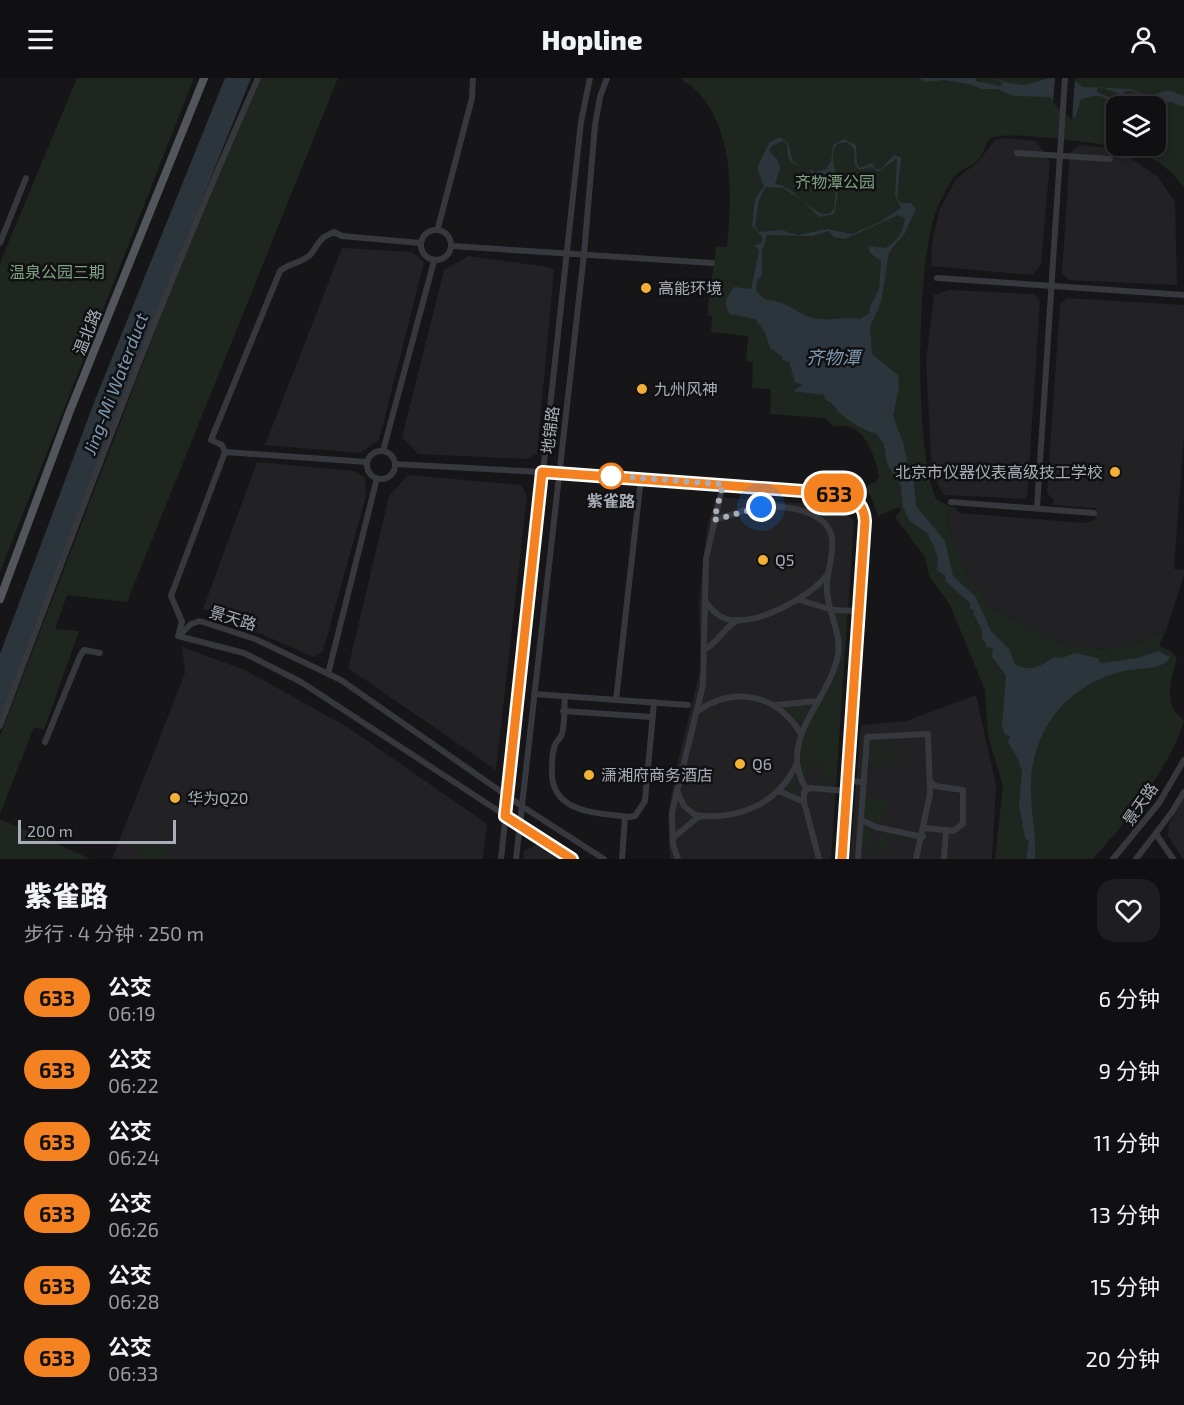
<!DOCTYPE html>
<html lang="zh">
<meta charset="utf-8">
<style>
body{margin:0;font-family:"Exo 2","Noto Sans SC",sans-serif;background:#1e1e20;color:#f1f3f6;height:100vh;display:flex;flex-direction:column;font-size:22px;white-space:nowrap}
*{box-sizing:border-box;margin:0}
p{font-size:20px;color:#9c9d9f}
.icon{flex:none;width:33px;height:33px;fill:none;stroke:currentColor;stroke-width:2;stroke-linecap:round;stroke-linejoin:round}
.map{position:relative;height:781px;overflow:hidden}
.details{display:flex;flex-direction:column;background:#101012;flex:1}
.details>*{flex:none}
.badge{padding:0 12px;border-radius:20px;font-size:21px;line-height:39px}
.tools{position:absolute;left:1106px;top:18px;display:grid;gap:12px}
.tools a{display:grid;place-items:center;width:60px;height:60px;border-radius:12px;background:#101012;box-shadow:0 3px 9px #0003,0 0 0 2px #303032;font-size:30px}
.scale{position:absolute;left:18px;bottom:15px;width:158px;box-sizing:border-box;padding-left:6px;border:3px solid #a8adb8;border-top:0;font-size:16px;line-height:21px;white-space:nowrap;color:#a8adb8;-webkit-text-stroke:4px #111113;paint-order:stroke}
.you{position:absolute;width:30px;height:30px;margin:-15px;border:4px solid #fff;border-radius:50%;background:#1a73e8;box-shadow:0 0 0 9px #1a73e833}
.map>.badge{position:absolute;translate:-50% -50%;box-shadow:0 0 0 3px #fff}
.round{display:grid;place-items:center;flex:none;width:63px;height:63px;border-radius:18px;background:#1e1e20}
.head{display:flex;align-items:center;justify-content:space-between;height:102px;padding:0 24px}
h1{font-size:28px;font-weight:800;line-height:45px}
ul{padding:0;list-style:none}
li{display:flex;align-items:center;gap:18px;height:72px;padding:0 24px}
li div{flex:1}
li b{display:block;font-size:22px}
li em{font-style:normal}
li .badge{min-width:66px;font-weight:700;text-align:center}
header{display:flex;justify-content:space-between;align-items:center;height:78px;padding:0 24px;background:#101012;font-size:27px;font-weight:800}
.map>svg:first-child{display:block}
.built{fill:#222225}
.green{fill:#1e261f;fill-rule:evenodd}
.water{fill:#2c353c;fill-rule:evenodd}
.pier{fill:#161618}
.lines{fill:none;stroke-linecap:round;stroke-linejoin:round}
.minor{stroke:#37383d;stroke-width:6}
.major{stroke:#53555c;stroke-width:8}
.line-casing{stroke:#fff;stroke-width:14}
.line{stroke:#f58220;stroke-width:9}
.walk{stroke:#a8adb8;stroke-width:6;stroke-dasharray:0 10.8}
.poi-dot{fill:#f2b134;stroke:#111113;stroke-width:2}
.stop-dot{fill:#fff;stroke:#f58220;stroke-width:3}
.labels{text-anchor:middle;stroke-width:5;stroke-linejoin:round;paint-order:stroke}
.park-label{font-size:16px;fill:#7fa381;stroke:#111113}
.poi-label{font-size:16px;fill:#a8adb8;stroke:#111113;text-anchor:start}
.street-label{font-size:16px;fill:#a8adb8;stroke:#111113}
.stop-label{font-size:16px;font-weight:bold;fill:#a8adb8;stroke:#111113}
.water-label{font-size:18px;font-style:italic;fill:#7f9bb3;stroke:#111113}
</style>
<header><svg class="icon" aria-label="menu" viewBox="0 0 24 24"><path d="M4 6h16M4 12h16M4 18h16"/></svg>Hopline<svg class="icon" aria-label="person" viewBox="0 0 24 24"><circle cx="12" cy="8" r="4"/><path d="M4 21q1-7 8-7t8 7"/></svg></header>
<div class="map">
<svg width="1184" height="781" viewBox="0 0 1184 781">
<rect width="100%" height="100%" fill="#161618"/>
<g class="built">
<path d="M1007 60 1036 63 1050 84 1041 187 1032 197 931 188 932 166 939 133 956 101 978 84 995 62Z"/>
<path d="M1080 67 1117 71 1157 98 1175 124 1177 207 1069 202 1062 195 1070 74Z"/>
<path d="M342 170 412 174 424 184 379 362 360 375 265 367Z"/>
<path d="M468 178 549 189 554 192 537 376 526 381 418 376 402 359 444 192Z"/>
<path d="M949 212 1034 216 1040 223 1027 421 944 417 932 397 926 283 934 217Z"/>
<path d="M1067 220 1184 227V358L1174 491 1184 492V497L1166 553 1126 569 1098 571 1062 565 1035 554 990 528 969 500 948 449 949 428 955 429 960 435 1084 445 1095 442 1096 430 1053 427 1054 422 1047 415 1060 225Z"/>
<path d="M257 384 354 393 365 400 366 418 323 573 314 579 203 531Z"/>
<path d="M408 397 521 407 527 418 496 692 348 590 389 418Z"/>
<path d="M716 419 838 428 854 443 831 781H670L668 740 674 700 701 589 699 523 707 450Z"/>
<path d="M182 569 245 592 349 650 487 746 483 781H112L185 595Z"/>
<path d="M976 617 996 707 992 781H850L861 647 906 643Z"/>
<path d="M1184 720V781H1183L1168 758 1169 746Z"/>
<path d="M538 766 561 781H523L524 773Z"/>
</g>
<g class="green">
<path d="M77 0H194L0 494V185Z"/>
<path d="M261 0H338L127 524 67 517 55 551 79 553 44 652 34 649 0 736V658L212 105Z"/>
<path d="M680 0H1184V110C1160 74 1126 70 1086 64 1069 62 1004 53 991 60 985 64 985 74 980 80 974 88 962 90 955 98 947 108 940 123 936 134 916 185 914 373 936 421L949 428 948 449 969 500 990 528 1035 554 1062 565 1098 571 1126 569 1166 553 1159 568 1171 573 1177 580C1171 603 1162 627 1184 642 1175 681 1121 753 1092 781H995L1003 708 988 658 985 612 950 527 929 498 925 479 895 439 901 432 899 429 878 438 871 418 865 413 868 407 876 404 879 398C874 375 863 341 834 349L824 340 770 336 771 311 752 310 753 284 746 283 748 258 711 254 712 239 707 237 716 169H727C731 120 735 64 704 21 698 12 689 7 680 0ZM1116 28H1155V68H1116Z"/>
<path d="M843 535 847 537 836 704 821 703 822 687 818 685 807 688 806 701H803C796 675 804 648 819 626 824 617 832 609 836 598 844 578 841 559 835 539V536Z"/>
<path d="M810 627 802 647 798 648 789 635V630Z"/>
<path d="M881 660 884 662 887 687 868 685 869 662Z"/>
<path d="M892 662 895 663 897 695 891 687Z"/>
<path d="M793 698 796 700 797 718 784 710Z"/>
<path d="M869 719 887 722 882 744 878 747 864 741 865 721Z"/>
<path d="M0 741 91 781H0Z"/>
<path d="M866 749 876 752 870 771 865 772 862 769 863 751Z"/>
<path d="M888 754 916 761V764L890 756 882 777 877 778 874 775 881 757Z"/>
<path d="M141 758 159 767 172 781H139Z"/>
</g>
<g class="water">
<path d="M225 0H251L108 356 0 644V576L95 322Z"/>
<path d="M919 0H976V3L1000 8 1003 5 995 0 1008 5 1025 7 1050 0H1071L1083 9 1132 11 1147 19 1168 12 1184 18V29L1171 24 1117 27 1101 18H1093L1081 21 1075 40 1050 19 1014 18 997 11H982L969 6 944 2 925 4ZM1101 9 1120 16 1125 22 1120 24 1097 14V10ZM1131 12 1142 18 1144 23 1129 21 1123 14Z"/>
<path d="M780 59 788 65 793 84 816 94 826 91 831 83 833 67 844 61 856 67 857 87 860 90 872 85 876 91H881L894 77 901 80 897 121 901 125H911L916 131 905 155 889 174 881 224 870 249 872 276 898 297 899 309 893 338 903 364 908 387 913 395 916 428 945 463 953 498 975 518 991 553 1009 571 1015 586C1030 595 1041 588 1054 579L1062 580 1074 575 1098 580 1101 585 1138 580 1158 573 1170 579C1163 592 1142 590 1129 592 1068 603 1027 655 1031 717 1032 739 1036 759 1035 781H1026L1029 763 1025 760 1019 727 1022 694 1018 681 1008 664 1010 658 1005 657 1002 649 1006 597 992 579 993 570 986 569V565L982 561V552L973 535 974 532 970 531V525L945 503 946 499 937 492 938 480 933 467 927 455 909 442 903 429 901 408 887 386 884 366 876 355C866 354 847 342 839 334 834 329 833 324 825 322L824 317 793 313 802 307 795 304 789 284 782 282 783 279 770 270 765 254 755 241 730 236C722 226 727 218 734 209L751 211 759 173 757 169H753L762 164V158L752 148 755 121 764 108 757 90 769 65ZM783 63 787 66C787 89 792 83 809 91L816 102 829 94 837 102 834 131 829 136C811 138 795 108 775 106L780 90 777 81 769 73 772 68ZM847 64 854 71 855 87 859 92 872 89 878 94 897 80 895 118 901 130 880 144 852 156 827 151 798 157 781 152 759 154 755 149C758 132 756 124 766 109L783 110 802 122 819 139 834 136C836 133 839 105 838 102 835 93 829 75 837 66ZM898 137 905 140C902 155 900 161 886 170L868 168 870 175 881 183 879 211 869 231 870 235 860 241C844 238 829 244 813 240 798 236 783 221 766 222L756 213 757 202 762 198V174L767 157 812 158 829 153 834 159 845 161Z"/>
</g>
<path class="pier" d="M1055 0H1075L1072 42 1053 25Z"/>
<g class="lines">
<g class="minor">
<path d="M1017 75 1110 81"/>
<path d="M438 150 472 20 473 0"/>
<circle cx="436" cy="167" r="15"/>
<path d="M0 165 26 100"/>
<path d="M452 168 712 185"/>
<path d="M937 200 1184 217"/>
<circle cx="381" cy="387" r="14"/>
<path d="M383 373 434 183"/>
<path d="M225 374 367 384"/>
<path d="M395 386 542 394 844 416C857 421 864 428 865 443L842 781"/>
<path d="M951 424 1094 435"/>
<path d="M1037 430 1065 0"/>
<path d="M714 442C730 438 745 430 762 429 785 427 827 432 832 460 834 476 828 490 827 505 825 530 842 553 838 577 829 624 775 662 807 712"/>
<path d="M800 522 832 532 858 533"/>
<path d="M705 523C711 531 717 538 727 541 755 549 811 519 827 497"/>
<path d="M178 558 182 544 171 518 225 374 222 367 211 362 280 193C289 185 302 185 310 177 321 164 316 162 334 154L342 158 420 165"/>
<path d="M178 558 244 575 301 604 572 781"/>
<path d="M179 558 191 546 200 543 255 561 341 602 523 729 604 781"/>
<path d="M705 571C718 565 724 549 738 542"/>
<path d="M328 596 377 400"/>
<path d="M534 616 688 627"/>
<path d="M565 618C564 630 565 645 562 656 561 660 556 663 555 667 552 674 552 684 552 691 549 735 597 735 629 739L635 738 645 723 654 624"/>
<path d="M616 622 641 400"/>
<path d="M776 627 817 623"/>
<path d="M563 633 652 639"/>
<path d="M696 634C734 607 777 616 801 656"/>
<path d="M0 648C82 431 163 213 258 0"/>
<path d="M45 664 80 578 84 572 100 575"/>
<path d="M847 703 864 704"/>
<path d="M677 713 684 728 695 737C737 743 778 726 796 687"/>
<path d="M779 713 804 724"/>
<path d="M861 742 876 749 923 759"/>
<path d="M925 750 953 753 963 746V712L935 708 931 704"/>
<path d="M1156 756 1173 781"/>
<path d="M673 760 697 740 703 738"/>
<path d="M501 781 581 44 590 0"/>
<path d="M516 781 584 176 595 47 600 19 607 0"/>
<path d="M622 781 625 739"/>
<path d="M678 781 673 767 672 734 703 607 706 481 723 406"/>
<path d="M819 781 804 724V714L810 710 847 713"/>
<path d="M858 781 867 659 928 656 930 716 916 781"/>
<path d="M944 781 946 752"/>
<path d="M1113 781 1159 725 1184 682"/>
<path d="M1136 781 1172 734 1184 714"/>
</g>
<path class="major" d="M0 521 69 335 204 0"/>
</g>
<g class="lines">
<defs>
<path id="line" d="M572 781 505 738 542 394 844 416C857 421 864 428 865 443L842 781"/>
</defs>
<use href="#line" class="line-casing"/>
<use href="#line" class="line"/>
<path class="walk" d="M611 398 723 406 714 442 761 429"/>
</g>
<g class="poi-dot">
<circle cx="646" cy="210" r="6"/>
<circle cx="642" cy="311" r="6"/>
<circle cx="1115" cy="394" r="6"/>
<circle cx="763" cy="482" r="6"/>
<circle cx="740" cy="686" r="6"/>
<circle cx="589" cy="697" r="6"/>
<circle cx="175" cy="720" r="6"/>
</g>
<circle class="stop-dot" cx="611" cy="398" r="12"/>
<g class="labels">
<g class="park-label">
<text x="835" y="110">齐物潭公园</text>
<text x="57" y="200">温泉公园三期</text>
</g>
<g class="poi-label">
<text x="658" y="216">高能环境</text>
<text x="654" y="317">九州风神</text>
<text x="1103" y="400" text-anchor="end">北京市仪器仪表高级技工学校</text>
<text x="775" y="488">Q5</text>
<text x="752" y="692">Q6</text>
<text x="601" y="703">潇湘府商务酒店</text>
<text x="187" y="726">华为Q20</text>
</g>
<g class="street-label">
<text transform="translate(87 254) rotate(-68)" y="6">温北路</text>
<text transform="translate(550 352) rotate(-83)" y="6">地锦路</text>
<text transform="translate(233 540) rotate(17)" y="6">景天路</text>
<text transform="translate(1140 726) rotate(-55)" y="6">景天路</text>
</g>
<g class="stop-label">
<text x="611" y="429">紫雀路</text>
</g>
<g class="water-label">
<text x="833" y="286">齐物潭</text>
<text transform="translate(116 306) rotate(-69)" y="6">Jing-Mi Waterduct</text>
</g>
</g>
</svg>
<div class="tools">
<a><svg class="icon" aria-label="layers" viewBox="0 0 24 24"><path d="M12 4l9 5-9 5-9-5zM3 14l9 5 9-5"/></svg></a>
</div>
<div class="scale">200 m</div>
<div class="you" style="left:761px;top:429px"></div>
<b class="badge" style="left:834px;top:415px;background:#f58220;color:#111">633</b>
</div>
<section class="details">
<div class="head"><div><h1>紫雀路</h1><p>步行 · 4 分钟 · 250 m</p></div><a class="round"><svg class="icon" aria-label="heart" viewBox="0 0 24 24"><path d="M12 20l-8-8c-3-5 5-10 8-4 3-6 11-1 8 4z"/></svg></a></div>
<ul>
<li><span class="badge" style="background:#f58220;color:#111">633</span><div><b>公交</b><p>06:19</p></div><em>6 分钟</em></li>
<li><span class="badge" style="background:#f58220;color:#111">633</span><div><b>公交</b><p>06:22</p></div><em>9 分钟</em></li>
<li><span class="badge" style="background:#f58220;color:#111">633</span><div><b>公交</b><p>06:24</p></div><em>11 分钟</em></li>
<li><span class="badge" style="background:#f58220;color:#111">633</span><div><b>公交</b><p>06:26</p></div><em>13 分钟</em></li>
<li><span class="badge" style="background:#f58220;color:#111">633</span><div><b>公交</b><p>06:28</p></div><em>15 分钟</em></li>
<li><span class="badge" style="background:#f58220;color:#111">633</span><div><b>公交</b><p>06:33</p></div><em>20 分钟</em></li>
</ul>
</section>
